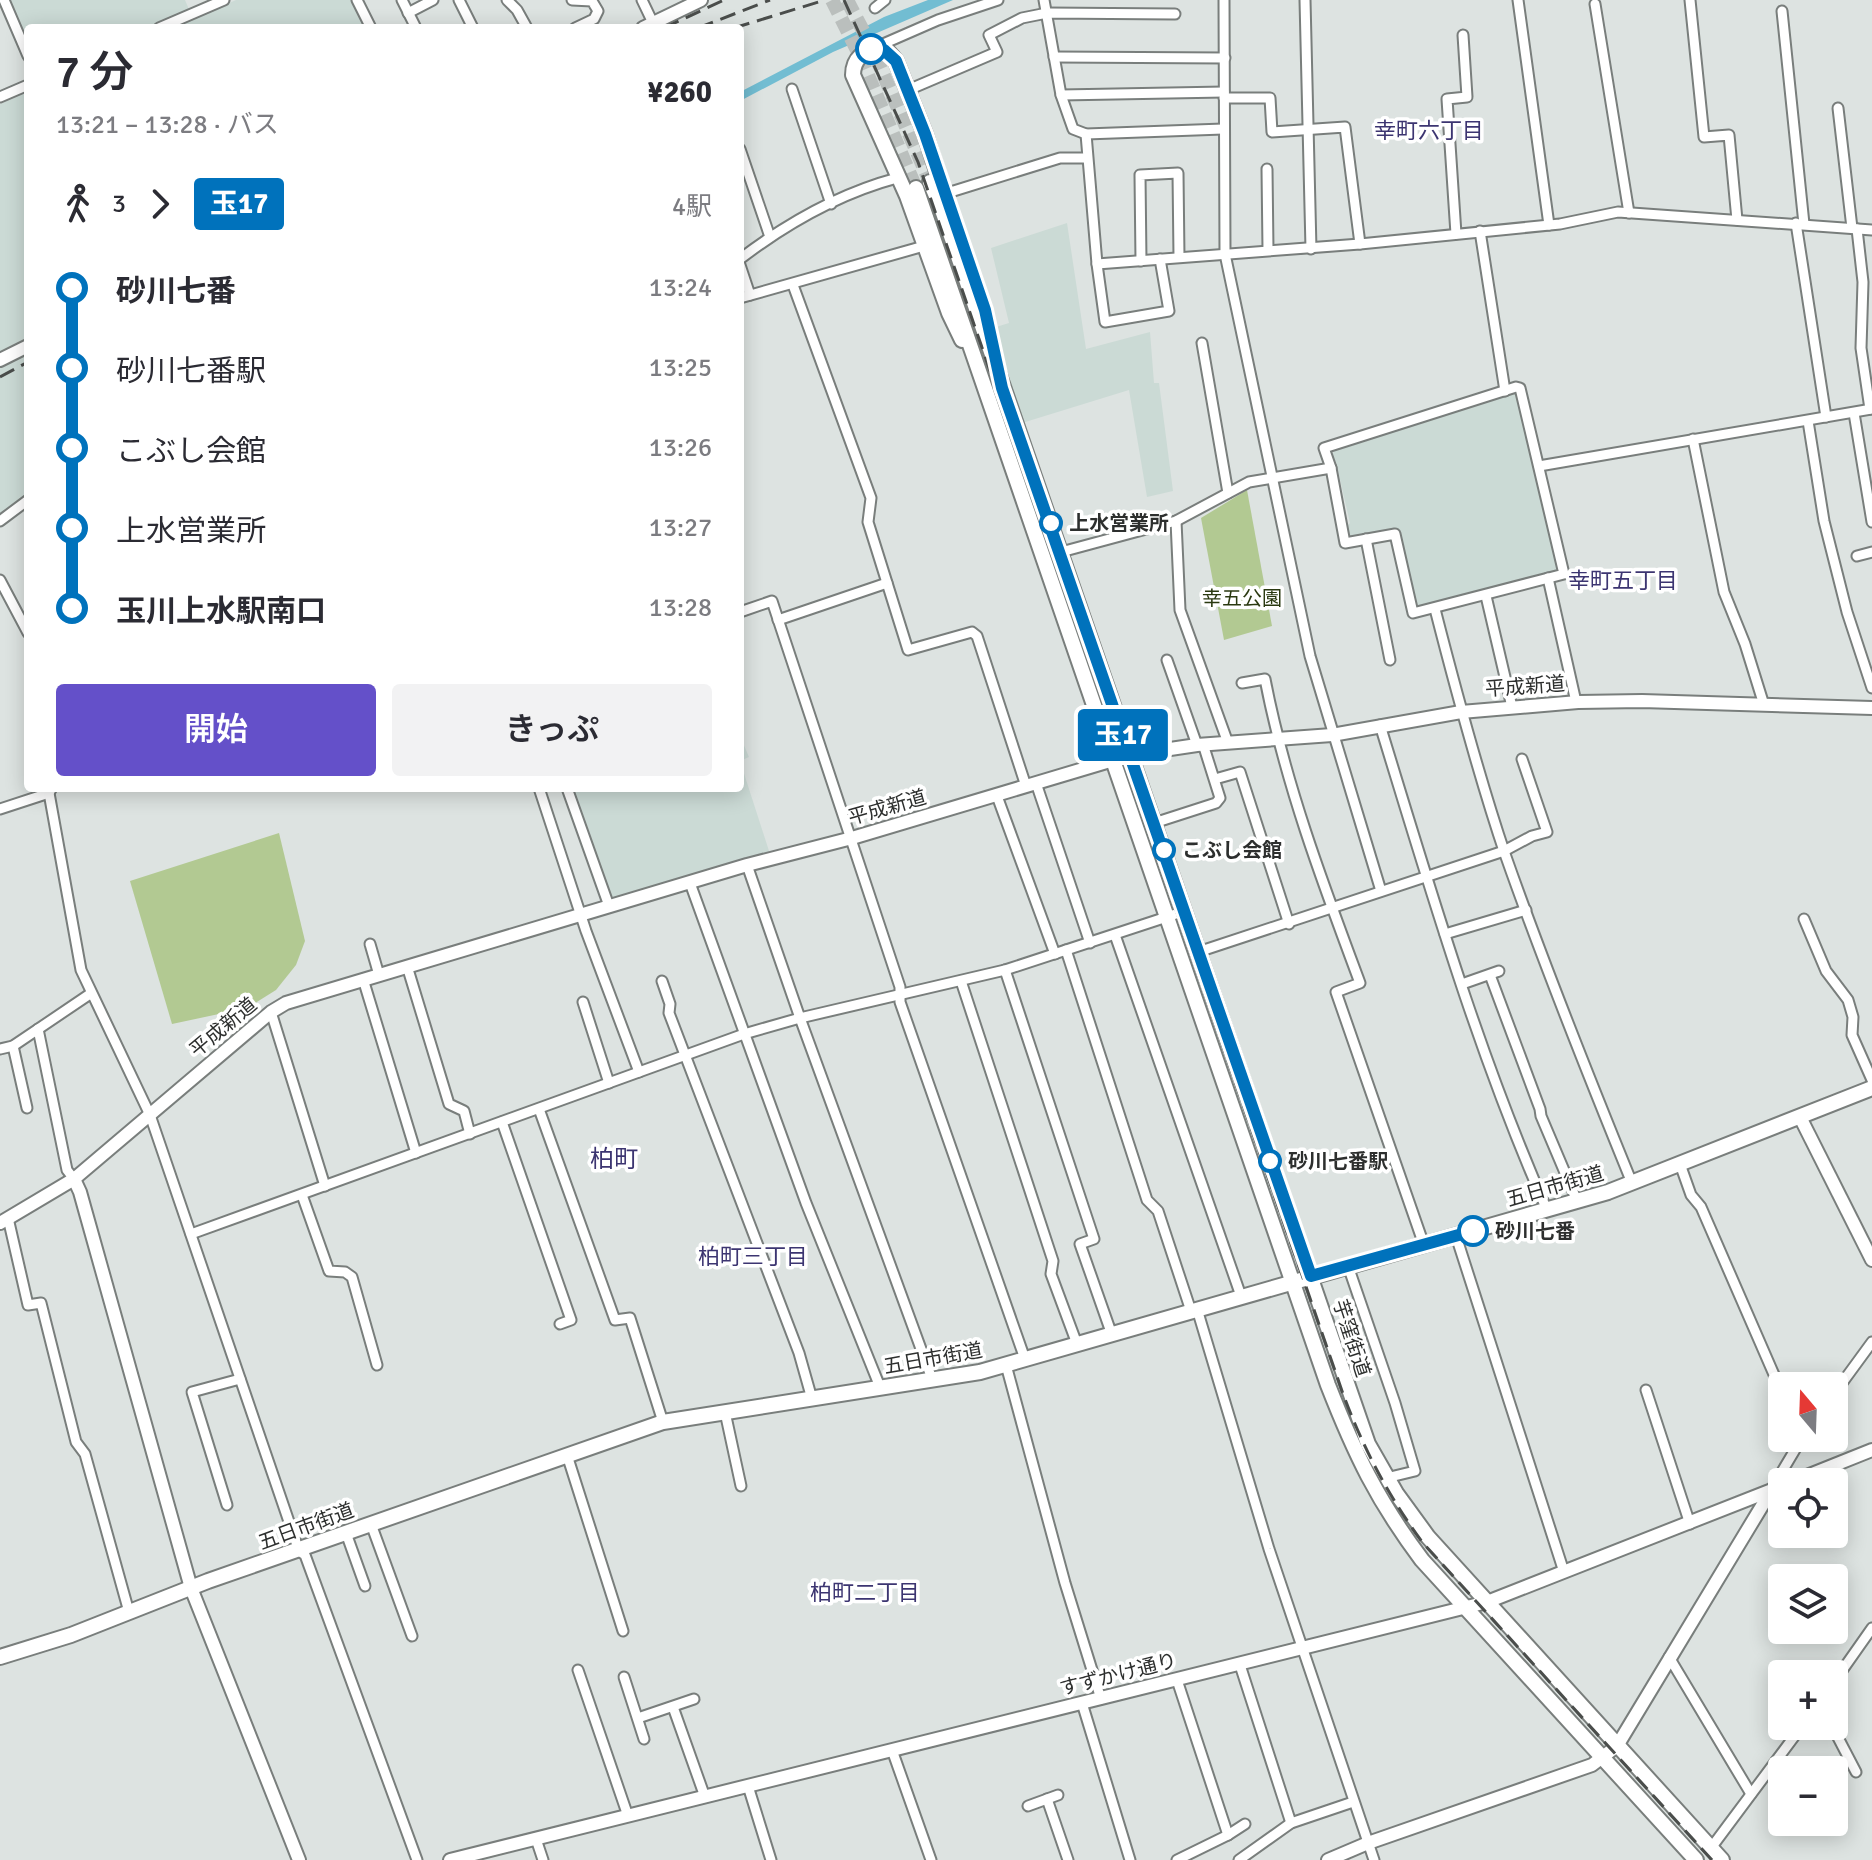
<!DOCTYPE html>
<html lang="ja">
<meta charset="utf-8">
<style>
body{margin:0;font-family:Signika,"Noto Sans JP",sans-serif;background:#f2f2f3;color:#2b2b33;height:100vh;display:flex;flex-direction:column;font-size:30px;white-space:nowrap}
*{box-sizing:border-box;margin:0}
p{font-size:26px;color:#7c7c81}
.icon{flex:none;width:44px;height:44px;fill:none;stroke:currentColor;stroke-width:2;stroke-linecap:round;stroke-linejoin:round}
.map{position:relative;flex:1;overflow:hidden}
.panel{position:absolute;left:24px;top:24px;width:720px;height:768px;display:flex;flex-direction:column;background:#fff;border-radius:8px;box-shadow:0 4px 20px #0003}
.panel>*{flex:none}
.badge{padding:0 16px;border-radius:6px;font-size:28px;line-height:52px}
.needle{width:52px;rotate:341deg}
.tools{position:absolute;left:1768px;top:1372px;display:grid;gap:16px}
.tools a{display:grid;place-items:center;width:80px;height:80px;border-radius:8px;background:#fff;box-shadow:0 4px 20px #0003;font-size:40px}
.map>.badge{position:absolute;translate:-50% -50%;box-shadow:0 0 0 4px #fff}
.legs{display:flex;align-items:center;gap:12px;height:88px;padding:0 32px;font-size:26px}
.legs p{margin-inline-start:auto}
.overview{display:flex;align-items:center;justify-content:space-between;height:136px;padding:0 32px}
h1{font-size:44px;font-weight:600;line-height:60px}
.primary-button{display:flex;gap:16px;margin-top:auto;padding:16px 32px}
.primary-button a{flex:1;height:92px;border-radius:8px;background:#6450c9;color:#fff;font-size:32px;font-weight:600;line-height:92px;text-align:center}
.primary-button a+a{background:#f2f2f3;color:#2b2b33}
ul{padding:0 32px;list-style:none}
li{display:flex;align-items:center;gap:28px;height:80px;font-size:30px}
li i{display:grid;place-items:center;width:12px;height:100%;margin:0 10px;background:currentColor}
li i::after{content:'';width:20px;height:20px;margin:-10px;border:6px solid;border-radius:50%;background:#fff}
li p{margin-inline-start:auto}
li:first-child i{background:linear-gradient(#0000 50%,currentColor 0)}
li:last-child i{background:linear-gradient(currentColor 50%,#0000 0)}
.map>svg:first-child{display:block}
.built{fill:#cbdad5}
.green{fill:#b2c992}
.water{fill:#72bdd2}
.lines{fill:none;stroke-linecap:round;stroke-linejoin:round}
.primary-tunnel{stroke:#babfbd;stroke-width:14;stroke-dasharray:14 7;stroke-linecap:butt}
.street-casing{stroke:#797e7c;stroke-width:13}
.secondary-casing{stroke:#797e7c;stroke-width:16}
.primary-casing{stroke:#797e7c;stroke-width:18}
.street{stroke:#fff;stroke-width:9}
.secondary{stroke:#fff;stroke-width:12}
.primary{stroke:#fff;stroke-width:14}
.rail{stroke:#4a4d4b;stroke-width:3;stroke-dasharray:16 8;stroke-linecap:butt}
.line-1-casing{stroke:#fff;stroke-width:18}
.line-1{stroke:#0072bc;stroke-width:12}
.stop-1-dot{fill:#fff;stroke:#0072bc;stroke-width:4}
.labels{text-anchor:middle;stroke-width:7;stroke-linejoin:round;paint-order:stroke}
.stop-label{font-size:20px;font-weight:bold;fill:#2d2f2e;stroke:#fff;text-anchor:start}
.park-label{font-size:20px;fill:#2a3910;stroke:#fff}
.street-label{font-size:20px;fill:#2d2f2e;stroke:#fff}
.neighbourhood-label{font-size:22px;fill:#3c3571;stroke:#fff}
.quarter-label{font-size:24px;fill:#3c3571;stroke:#fff}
</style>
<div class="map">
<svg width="1872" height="1860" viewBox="0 0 1872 1860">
<rect width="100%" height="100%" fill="#dde3e1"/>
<g class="built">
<path d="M7 0H185L193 19 236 0H351L365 28H28V49Z"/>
<path d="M28 92V498L0 520V104Z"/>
<path d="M1067 223 1086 349 1150 332 1154 383H1159L1173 491 1147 497 1129 390 1022 423 1010 387 996 327 1009 323 991 248Z"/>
<path d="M1517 391 1560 569 1557 573 1420 608 1416 606 1400 530 1352 538 1350 536 1347 526 1350 523 1336 462 1332 455 1336 448Z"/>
<path d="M740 736 749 757 740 761 770 854 613 901 574 788H740Z"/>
</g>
<g class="green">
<path d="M1247 490 1272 626 1224 640 1201 518Z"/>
<path d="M279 833 305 941 296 965 276 990 247 1008 172 1024 130 881Z"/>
</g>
<path class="water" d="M928 0H953L833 52 740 101V92L884 17Z"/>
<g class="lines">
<g class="primary-tunnel">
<path d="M832 0 858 52 916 188"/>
<path d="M847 0 871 46 930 182"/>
</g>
<defs>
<g id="street">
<path d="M4 0 28 56"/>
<path d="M357 0 371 28"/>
<path d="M402 0 416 28"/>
<path d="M459 0 473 28"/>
<path d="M507 0 517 10 527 28"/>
<path d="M572 0 592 1 598 11 594 19 575 28"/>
<path d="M642 0 653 23"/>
<path d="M1044 0 1061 95 1073 129 1086 134 1223 129"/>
<path d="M1224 0 1225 254 1310 656 1381 891"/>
<path d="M1305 0 1311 249"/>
<path d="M1518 0 1549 225"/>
<path d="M1690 0 1704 137 1729 135 1737 220"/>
<path d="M1595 4 1629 213"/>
<path d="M875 8 885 0"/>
<path d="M1782 11 1804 224"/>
<path d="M408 13 433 0"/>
<path d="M159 28 224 0"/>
<path d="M883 44 938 20 998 0"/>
<path d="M1054 57 1225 58"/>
<path d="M792 89 831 204"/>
<path d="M908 90 997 52 989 35 1022 18 1047 13 1175 14"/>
<path d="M1061 95 1224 92"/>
<path d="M0 97 28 85"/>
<path d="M1224 98H1270L1272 132 1345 127 1360 244"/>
<path d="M1838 108 1852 228"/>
<path d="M1086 134 1097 264 1105 322 1169 311 1160 259"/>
<path d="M740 149 770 237"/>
<path d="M1267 169 1268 250"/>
<path d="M944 194 1060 158H1087"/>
<path d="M1796 223 1826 417"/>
<path d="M1857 229 1863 282 1861 348 1870 409"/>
<path d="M1480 231 1505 391"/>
<path d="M1456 234 1447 99 1467 97 1463 35"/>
<path d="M740 259C786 224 841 193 897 178"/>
<path d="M1141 261 1140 175 1178 173 1179 257"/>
<path d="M1097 264 1360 244 1560 224 1618 212 1872 230"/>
<path d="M740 265 750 295"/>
<path d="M793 285 871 498 868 522 908 650 972 632 977 636 1026 786"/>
<path d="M740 298 924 246"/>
<path d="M1202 343 1228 493"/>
<path d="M1516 387 1520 388 1564 574 1413 613 1395 534 1345 543 1331 468 1324 448Z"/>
<path d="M1854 413 1872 522"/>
<path d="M1808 421 1824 521 1847 612 1872 688"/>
<path d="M1693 439 1724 592 1745 644 1764 705"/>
<path d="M1539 466 1872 409"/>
<path d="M0 521 28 500"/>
<path d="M1176 521 1180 610 1228 743"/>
<path d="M1366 539 1390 660"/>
<path d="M1061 552 1176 521 1249 482 1331 468"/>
<path d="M1857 556 1872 552"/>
<path d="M1548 578 1576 702"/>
<path d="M0 580 28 633"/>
<path d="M1486 596 1512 707"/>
<path d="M1435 609C1456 691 1478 774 1505 854 1544 965 1588 1075 1632 1183"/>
<path d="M740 612 772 601 900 987V1002L1025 1359"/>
<path d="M778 620 887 583"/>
<path d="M1167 660 1197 745"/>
<path d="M1242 683 1265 679C1285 783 1323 884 1360 983L1336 992 1424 1245"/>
<path d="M1380 725C1430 888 1478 1054 1547 1210"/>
<path d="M1215 779 1240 772 1289 924"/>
<path d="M1036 783 1090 943"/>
<path d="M539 788 586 931 639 1072"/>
<path d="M567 788 609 906"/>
<path d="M49 793 81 970 150 1115 299 1551 305 1555 417 1860"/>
<path d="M997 796 1055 954"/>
<path d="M0 809 49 793 52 788"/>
<path d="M1154 823 1216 803 1220 798 1203 744"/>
<path d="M747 865 800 1018 932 1379"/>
<path d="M690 883 806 1203 880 1387"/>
<path d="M1804 919 1826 971 1848 1000 1853 1017 1852 1035 1872 1080"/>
<path d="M1445 934 1526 910"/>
<path d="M1115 935 1241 1296"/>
<path d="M370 944 379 975"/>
<path d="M1066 950 1147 1200 1158 1211 1191 1311"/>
<path d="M1198 952 1504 851 1532 836 1547 832 1522 759"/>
<path d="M407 966 449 1104 464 1111 470 1134"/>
<path d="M1005 970 1094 1239 1080 1244 1112 1335"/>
<path d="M1490 975 1540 1109 1541 1116 1577 1201"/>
<path d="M363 979 416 1153"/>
<path d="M662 981 670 1004 669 1013 799 1353 812 1399"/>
<path d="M961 981 1053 1261 1051 1274 1077 1344"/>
<path d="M1462 984 1499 971"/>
<path d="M583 1002 609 1083"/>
<path d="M271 1012 325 1186"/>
<path d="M38 1029 67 1170 74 1179"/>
<path d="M13 1046 27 1108"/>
<path d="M0 1049 13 1046 90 994"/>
<path d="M539 1109 615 1320 630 1318 663 1422"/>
<path d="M502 1122 571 1320 560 1324"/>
<path d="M1680 1164 1691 1195 1701 1207 1782 1393"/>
<path d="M302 1195 329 1271 345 1272 352 1277 377 1365"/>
<path d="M8 1218 28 1305 41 1303 76 1442 85 1454 129 1612"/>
<path d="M191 1234 744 1034 800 1018 1005 970 1185 911"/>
<path d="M1456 1236 1564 1572"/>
<path d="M1348 1266 1395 1403 1415 1471 1386 1478"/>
<path d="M1197 1309 1269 1549 1374 1860"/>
<path d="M1006 1365 1065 1583 1101 1699"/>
<path d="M1646 1390 1690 1524"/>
<path d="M1834 1394 1872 1342"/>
<path d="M725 1412 741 1486"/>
<path d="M567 1455 623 1631"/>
<path d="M1771 1490 1802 1438"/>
<path d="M227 1505 192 1392 240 1379"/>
<path d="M371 1524 412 1636"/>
<path d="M346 1533 365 1586"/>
<path d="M1669 1657 1751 1794"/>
<path d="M1240 1665 1291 1823"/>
<path d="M578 1670 628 1816"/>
<path d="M624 1677 644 1739"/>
<path d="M1177 1680 1228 1835"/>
<path d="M1834 1682 1872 1628"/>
<path d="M1082 1703 1130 1860"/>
<path d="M673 1707 705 1797"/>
<path d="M638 1718 694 1699"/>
<path d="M1832 1726 1856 1772"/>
<path d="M892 1750 931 1860"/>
<path d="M748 1786 771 1860"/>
<path d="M1047 1799 1068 1860"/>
<path d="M1028 1806 1058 1795"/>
<path d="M536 1839 543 1860"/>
<path d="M1711 1848 1802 1726"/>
<path d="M1177 1860 1228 1835 1245 1824"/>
<path d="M1239 1860 1291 1823 1353 1802"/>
</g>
<g id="secondary">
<path d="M643 28 701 0"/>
<path d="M0 360 28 346"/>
<path d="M1800 1117 1872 1260"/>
<path d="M74 1179 80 1192 191 1588 299 1860"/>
<path d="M0 1223 74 1179 271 1012 286 1003 747 865 852 838 1130 755 1197 745 1332 735 1461 712 1578 702 1642 701 1872 708"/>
<path d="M1792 1482 1872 1450"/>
<path d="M450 1860 1487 1602 1782 1486"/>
<path d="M1328 1860 1368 1843 1592 1765 1617 1746 1771 1491"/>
</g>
<g id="primary">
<path d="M930 182 942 210 1368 1444 1396 1493 1428 1537 1722 1860"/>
<path d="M916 188 1328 1385C1355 1454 1377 1500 1422 1560L1696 1860"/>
<path d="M945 196 925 134 896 61 889 53 880 48C864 50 853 58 853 75L907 196 949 313 962 340"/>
<path d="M0 1657 71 1635 208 1581 663 1422 980 1372 1608 1192 1872 1088"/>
</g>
</defs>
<use href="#street" class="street-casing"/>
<use href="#secondary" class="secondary-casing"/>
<use href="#primary" class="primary-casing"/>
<use href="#street" class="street"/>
<use href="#secondary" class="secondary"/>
<use href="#primary" class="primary"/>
<g class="rail">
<path d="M844 0 918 162 1342 1391C1362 1446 1388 1496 1423 1543L1712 1860"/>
<path d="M664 28 724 0"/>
<path d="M698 28 770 0"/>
<path d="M734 28 825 0"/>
<path d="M0 377 28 362"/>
</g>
</g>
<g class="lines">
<defs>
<path id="line-1" d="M871 49 884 50 896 61 925 134 985 310 1002 388 1311 1276 1473 1231"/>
</defs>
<use href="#line-1" class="line-1-casing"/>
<use href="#line-1" class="line-1"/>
</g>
<g class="stop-1-dot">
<circle cx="871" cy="49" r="14"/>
<circle cx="1051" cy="523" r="10"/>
<circle cx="1164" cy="850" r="10"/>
<circle cx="1270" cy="1161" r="10"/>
<circle cx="1473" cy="1231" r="14"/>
</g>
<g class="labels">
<g class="stop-label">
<text x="1069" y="530">上水営業所</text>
<text x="1182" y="857">こぶし会館</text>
<text x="1288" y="1168">砂川七番駅</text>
<text x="1495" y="1238">砂川七番</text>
</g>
<g class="park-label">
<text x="1242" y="605">幸五公園</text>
</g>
<g class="street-label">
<text transform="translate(1525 686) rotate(-4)" y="7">平成新道</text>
<text transform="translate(887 807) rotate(-16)" y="7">平成新道</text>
<text transform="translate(223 1027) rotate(-40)" y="7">平成新道</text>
<text transform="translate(1555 1186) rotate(-16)" y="7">五日市街道</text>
<text transform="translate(1352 1338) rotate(72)" y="7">芋窪街道</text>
<text transform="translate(933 1358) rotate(-10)" y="7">五日市街道</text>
<text transform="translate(306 1526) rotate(-20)" y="7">五日市街道</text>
<text transform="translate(1118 1674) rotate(-14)" y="7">すずかけ通り</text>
</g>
<g class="neighbourhood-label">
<text x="1429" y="138">幸町六丁目</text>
<text x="1623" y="588">幸町五丁目</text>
<text x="753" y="1264">柏町三丁目</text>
<text x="865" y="1600">柏町二丁目</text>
</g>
<g class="quarter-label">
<text x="614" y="1167">柏町</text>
</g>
</g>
</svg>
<div class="tools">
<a><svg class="needle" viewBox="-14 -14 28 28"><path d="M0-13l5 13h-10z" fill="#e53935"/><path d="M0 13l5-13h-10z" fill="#7c7c81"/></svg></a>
<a><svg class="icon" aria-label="locate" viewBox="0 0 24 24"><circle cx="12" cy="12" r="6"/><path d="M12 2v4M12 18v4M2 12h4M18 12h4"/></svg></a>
<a><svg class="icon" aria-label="layers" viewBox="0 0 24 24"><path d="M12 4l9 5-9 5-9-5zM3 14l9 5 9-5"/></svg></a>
<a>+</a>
<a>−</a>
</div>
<b class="badge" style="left:1123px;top:735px;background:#0072bc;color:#fff">玉17</b>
<section class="panel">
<div class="overview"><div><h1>7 分</h1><p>13:21 – 13:28 · バス</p></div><b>¥260</b></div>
<div class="legs"><svg class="icon" aria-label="walk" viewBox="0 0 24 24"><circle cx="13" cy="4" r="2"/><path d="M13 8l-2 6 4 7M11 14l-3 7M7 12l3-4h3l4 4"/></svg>3<svg class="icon" aria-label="forward" viewBox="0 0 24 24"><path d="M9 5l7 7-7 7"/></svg><b class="badge" style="background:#0072bc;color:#fff">玉17</b><p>4駅</p></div>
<ul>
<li><i style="color:#0072bc"></i><b>砂川七番</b><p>13:24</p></li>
<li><i style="color:#0072bc"></i><span>砂川七番駅</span><p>13:25</p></li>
<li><i style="color:#0072bc"></i><span>こぶし会館</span><p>13:26</p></li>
<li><i style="color:#0072bc"></i><span>上水営業所</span><p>13:27</p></li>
<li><i style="color:#0072bc"></i><b>玉川上水駅南口</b><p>13:28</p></li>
</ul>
<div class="primary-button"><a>開始</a><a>きっぷ</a></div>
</section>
</div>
